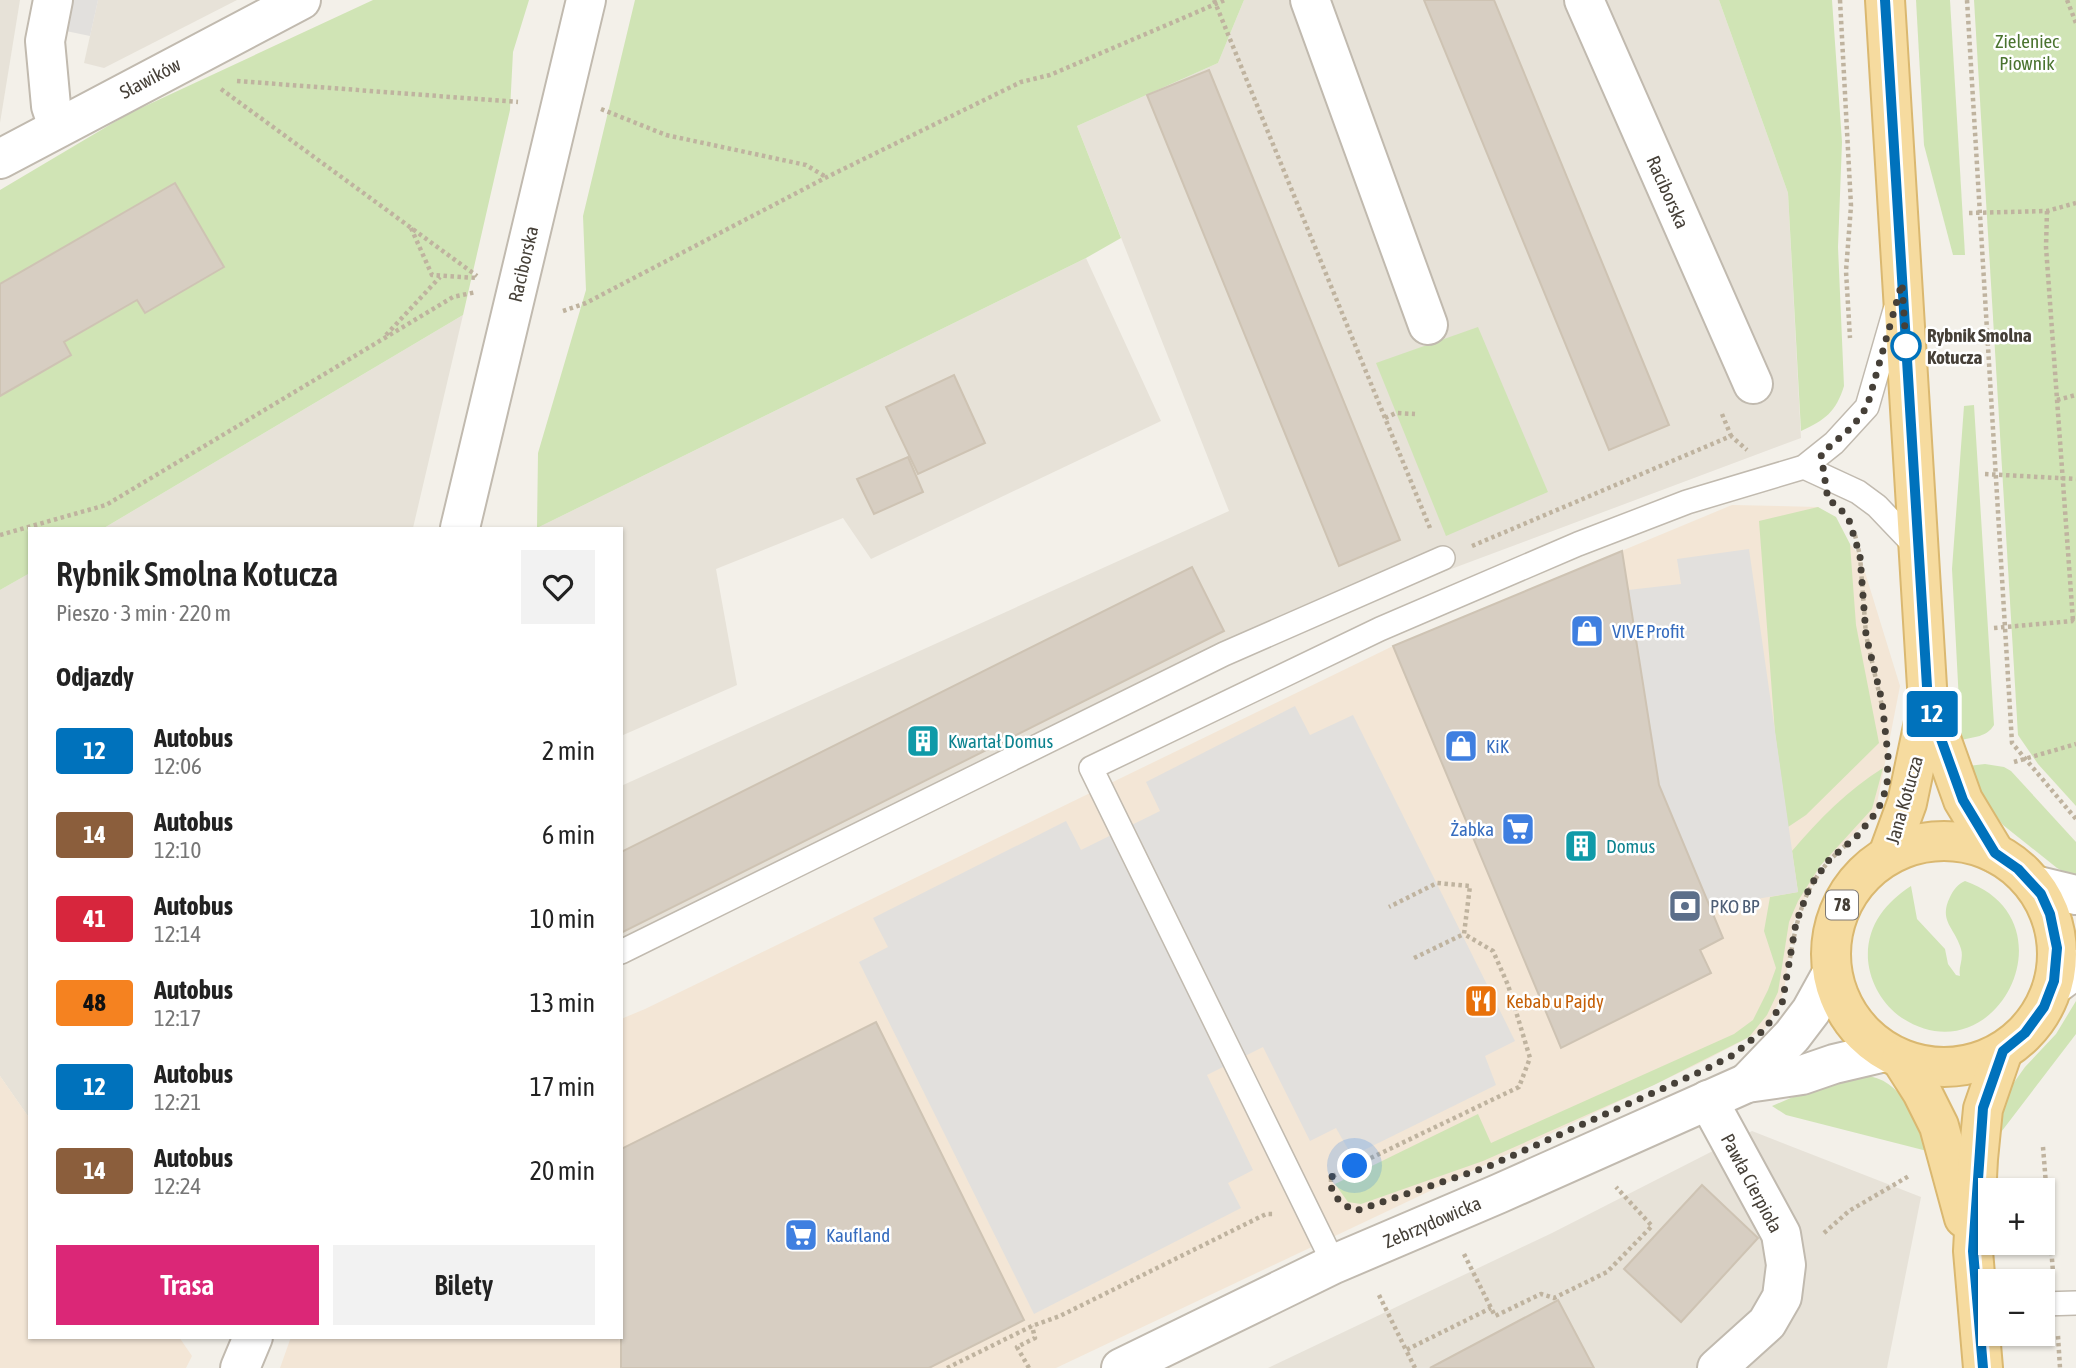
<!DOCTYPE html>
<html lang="pl">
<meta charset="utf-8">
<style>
body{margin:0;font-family:"Asap Condensed",sans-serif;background:#f2f2f2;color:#222;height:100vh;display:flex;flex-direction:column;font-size:26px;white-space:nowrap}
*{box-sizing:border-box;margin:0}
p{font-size:23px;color:#767676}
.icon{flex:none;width:38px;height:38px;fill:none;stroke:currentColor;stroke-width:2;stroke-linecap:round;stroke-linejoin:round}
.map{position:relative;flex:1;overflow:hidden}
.drawer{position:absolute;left:28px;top:527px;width:595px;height:812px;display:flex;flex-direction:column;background:#fff;border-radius:0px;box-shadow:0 2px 5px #0004}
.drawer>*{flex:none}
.badge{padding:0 14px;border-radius:5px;font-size:24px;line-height:46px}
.tools{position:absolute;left:1978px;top:1178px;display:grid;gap:14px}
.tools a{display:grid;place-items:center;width:77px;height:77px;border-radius:0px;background:#fff;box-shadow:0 2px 5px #0004;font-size:35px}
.you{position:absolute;width:35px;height:35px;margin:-18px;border:5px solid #fff;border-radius:50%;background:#1a73e8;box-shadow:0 0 0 10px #1a73e833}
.map>.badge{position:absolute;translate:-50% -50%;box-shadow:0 0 0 4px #fff}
h2{padding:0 28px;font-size:26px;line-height:63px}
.round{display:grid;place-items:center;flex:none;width:74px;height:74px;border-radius:0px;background:#f2f2f2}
.head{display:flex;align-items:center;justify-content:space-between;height:119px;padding:0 28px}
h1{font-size:33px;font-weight:600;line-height:52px}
.cta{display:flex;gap:14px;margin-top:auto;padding:14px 28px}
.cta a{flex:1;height:80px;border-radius:0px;background:#db2777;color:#fff;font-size:28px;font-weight:600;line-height:80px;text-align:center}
.cta a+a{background:#f2f2f2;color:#222}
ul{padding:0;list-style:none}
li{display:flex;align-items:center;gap:21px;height:84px;padding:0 28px}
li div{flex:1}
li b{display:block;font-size:26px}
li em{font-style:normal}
li .badge{min-width:77px;font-weight:700;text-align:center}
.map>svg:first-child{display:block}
.residential{fill:#e7e2d8}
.commercial{fill:#f3e6d6}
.green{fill:#d0e4b5}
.parking{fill:#e2e0dd}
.building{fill:#d7cec2;stroke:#cec3b3;stroke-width:2}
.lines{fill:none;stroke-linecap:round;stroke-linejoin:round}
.service-casing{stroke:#c1baaf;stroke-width:26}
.minor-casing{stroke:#c1baaf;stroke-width:42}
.tertiary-casing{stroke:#c1baaf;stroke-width:42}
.primary-casing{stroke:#dab870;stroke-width:42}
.path{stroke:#bfb39f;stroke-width:4.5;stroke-dasharray:3.5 3.5;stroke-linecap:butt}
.service{stroke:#fff;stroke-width:23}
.minor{stroke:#fff;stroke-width:38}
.tertiary{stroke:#fff;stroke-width:38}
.primary{stroke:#f6db9f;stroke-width:38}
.line-casing{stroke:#fff;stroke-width:16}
.line{stroke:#0072bc;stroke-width:10}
.walk{stroke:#464038;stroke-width:7;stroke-dasharray:0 12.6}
.stop-dot{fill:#fff;stroke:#0072bc;stroke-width:3.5}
.labels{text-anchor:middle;stroke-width:5;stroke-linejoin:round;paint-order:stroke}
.shield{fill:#fff;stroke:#7e7974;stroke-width:2}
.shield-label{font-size:18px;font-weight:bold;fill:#464038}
.park-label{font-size:19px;fill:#4b7430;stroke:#fff}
.street-label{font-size:19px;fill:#464038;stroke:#fff}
.stop-label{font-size:19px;font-weight:bold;fill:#464038;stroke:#fff;text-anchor:start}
.shop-label{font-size:19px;fill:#366cbe;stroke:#fff;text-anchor:start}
.culture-label{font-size:19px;fill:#0d838f;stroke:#fff;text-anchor:start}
.service-label{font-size:19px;fill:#4e5e75;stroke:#fff;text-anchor:start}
.food-label{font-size:19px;fill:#c56008;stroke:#fff;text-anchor:start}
</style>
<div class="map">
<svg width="2076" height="1368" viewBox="0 0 2076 1368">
<rect width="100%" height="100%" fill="#f3f0e9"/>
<g class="residential">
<path d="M0 0H20L0 123Z"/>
<path d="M98 0H237L104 68 84 63Z"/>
<path d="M1244 0H1719L1788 193 1801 438 1224 654 621 952V786L1229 511 1077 126 1218 63Z"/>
<path d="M1086 258 1161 421 871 559 843 518 716 569 737 685 621 736V528H537Z"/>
<path d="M463 315 413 528H104Z"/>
<path d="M30 573V1119L0 1076V590Z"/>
<path d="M1752 1131 1921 1197 1887 1368H1268L1552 1233Z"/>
</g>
<g class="commercial">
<path d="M1732 505 1818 507 1860 556 1900 686 1875 814 1820 866 1793 924 1784 992 1765 1029 1700 1063 1056 1368H280L291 1337H621V1019L645 1009 1393 646Z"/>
<path d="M0 1076 30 1119V1337H179L192 1356 186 1368H0Z"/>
</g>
<g class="green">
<path d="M373 0H529L513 52 510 110 463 315 104 528H30V573L0 590V190L128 114Z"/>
<path d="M635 0H1244L1218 63 1077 126 1121 238 1086 258 537 528 538 453 586 290 583 216Z"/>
<path d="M1719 0H1832L1842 142 1838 247 1844 386C1836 412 1825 420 1801 431L1788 193Z"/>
<path d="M1916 0H1950L1965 255H1953L1924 145Z"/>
<path d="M1974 0H2076V806L2038 764 2018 735Z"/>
<path d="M1478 327 1548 492 1446 536 1376 363Z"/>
<path d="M1974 405 1994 725C1987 737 1974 737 1961 740L1952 569 1964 406Z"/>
<path d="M1818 507 1836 517 1850 544 1856 625 1879 743 1806 815 1788 827 1775 733 1759 521Z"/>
<path d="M1985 764 2004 767 2011 771 2076 842V878L2057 868 2003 825 1981 796 1968 766Z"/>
<path d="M1883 768 1872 809 1820 866 1798 901 1789 922 1778 992 1767 1015 1749 1037 1654 1085 1483 1161 1361 1204 1348 1202 1335 1184 1478 1114 1491 1143 1734 1034 1753 1020 1768 990 1776 968 1764 931 1770 897 1798 892 1792 851C1819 819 1848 790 1883 768Z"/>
<path d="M1965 881C2076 920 1996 1079 1902 1018 1883 1005 1870 983 1868 960 1866 926 1885 903 1911 886L1917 919 1945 949 1948 964 1956 975 1960 976C1958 967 1964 959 1961 949 1955 928 1938 921 1950 897 1953 890 1958 884 1965 881Z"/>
<path d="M2076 1001V1034L1995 1140 2005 1095 2025 1067 2056 1034Z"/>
<path d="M1863 1075C1904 1079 1915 1120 1931 1152L1786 1115 1772 1106 1814 1088Z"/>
</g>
<g class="parking">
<path d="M72 0H98L90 36 66 31Z"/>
<path d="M1749 549 1798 892 1710 907 1659 785 1628 590 1681 584 1677 559Z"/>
<path d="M1295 706 1310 735 1353 715 1515 1041 1485 1056 1496 1085 1352 1156 1336 1128 1310 1141 1263 1047 1207 1075 1253 1170 1228 1183 1241 1208 1034 1314 859 962 888 947 873 918 1066 821 1081 850 1160 811 1146 782Z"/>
</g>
<g class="building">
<path d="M1424 0H1494L1669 425 1609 450Z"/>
<path d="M1209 70 1400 540 1339 566 1147 95Z"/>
<path d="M175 183 224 267 145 313 137 300 64 342 71 355 0 396V284Z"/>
<path d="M954 375 985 443 918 474 886 407Z"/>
<path d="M908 457 923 492 874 514 857 479Z"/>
<path d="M1622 551 1659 785 1723 938 1700 950 1711 973 1561 1048 1393 646Z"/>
<path d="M1192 567 1224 631 621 933V852Z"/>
<path d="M876 1022 1024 1320 929 1368H621V1149Z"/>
<path d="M1702 1185 1758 1238 1681 1322 1624 1269Z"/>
<path d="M1558 1300 1594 1368H1430Z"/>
</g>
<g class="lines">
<defs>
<g id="service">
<path d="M1804 467 1858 492 1877 506 1918 549"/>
<path d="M621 952 1224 654 1443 558"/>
<path d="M1334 1264 1091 768 1380 629 1578 544 1687 502 1804 467 1834 443 1867 407 1895 310"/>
<path d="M2042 1304 2076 1303"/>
</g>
<g id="minor">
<path d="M53 0 45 41 51 106 58 127"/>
<path d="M1310 0 1428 325"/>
<path d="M1584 0 1753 384"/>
<path d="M0 159 301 0"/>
<path d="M1708 1100 1781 1234 1786 1265 1782 1297 1767 1323 1717 1368"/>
</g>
<g id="tertiary">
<path d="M460 528 586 0"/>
<path d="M2034 885 2076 895"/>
<path d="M2053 986 2076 969"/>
<path d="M1747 1083 1792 1036 1811 1011 1832 973"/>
<path d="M240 1368 253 1337"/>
<path d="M1121 1368 1334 1264 1498 1194 1747 1083 1802 1075 1834 1064 1885 1052"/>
</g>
<g id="primary">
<path d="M1885 0 1928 703 1907 803 1888 855"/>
<path d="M1929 705 1963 800 1995 853"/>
<circle cx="1944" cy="954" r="113"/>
<path d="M1901 1059 1922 1092 1939 1126 1964 1218"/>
<path d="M1983 1368 1973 1251 1978 1159 1983 1109 2003 1051"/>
</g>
</defs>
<use href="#service" class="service-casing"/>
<use href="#minor" class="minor-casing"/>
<use href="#tertiary" class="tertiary-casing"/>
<use href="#primary" class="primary-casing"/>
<g class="path">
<path d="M1214 0 1430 528"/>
<path d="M1840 0 1851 206 1846 271 1850 338"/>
<path d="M1967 0 2012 743 2076 819"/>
<path d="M2067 0 2076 23"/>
<path d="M237 81 518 102"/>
<path d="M221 89 477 276"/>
<path d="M601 109 666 135 806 165 826 177"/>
<path d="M2047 211 2046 247 2073 621"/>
<path d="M1969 213 2047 211 2076 203"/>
<path d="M411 228 432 275 477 278"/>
<path d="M563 311 586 303 827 177 1021 82 1050 75 1225 0"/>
<path d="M386 335 440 277"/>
<path d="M2057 400 2076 395"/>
<path d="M1722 414 1731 436"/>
<path d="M1385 418 1396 413 1415 414"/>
<path d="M1985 474 2076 479"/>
<path d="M0 535 106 505 453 297 476 292"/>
<path d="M1855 535 1860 556 1866 635 1882 706"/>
<path d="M1472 546 1731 436 1747 450"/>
<path d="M1994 628 2073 621 2076 623"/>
<path d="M2014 762 2076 744"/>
<path d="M1414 958 1464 934"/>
<path d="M1790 958C1799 907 1807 878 1847 844"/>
<path d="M2043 1147 2053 1272"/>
<path d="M1331 1182V1177L1519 1087 1530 1058 1508 985 1493 951 1464 934 1470 886 1437 883 1389 907"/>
<path d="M1824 1233 1849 1211 1909 1176"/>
<path d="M1464 1254 1495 1316 1541 1294 1554 1298 1607 1272 1652 1226 1616 1187"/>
<path d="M1379 1295 1406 1350"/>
<path d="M2058 1336 2060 1368"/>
<path d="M947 1368 1032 1326 1060 1316 1266 1214H1273"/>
<path d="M1029 1368 1017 1347 1035 1338 1032 1326"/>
<path d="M1415 1368 1406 1350 1491 1308"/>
</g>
<use href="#service" class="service"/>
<use href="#minor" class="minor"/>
<use href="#tertiary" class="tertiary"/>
<use href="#primary" class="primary"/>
</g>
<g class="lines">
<defs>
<path id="line" d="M1885 0 1928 703 1963 800 1995 853 2018 869 2041 894 2050 914 2057 948 2054 981 2044 1007 2025 1033 2003 1051 1983 1108 1973 1251 1983 1368"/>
</defs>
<use href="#line" class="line-casing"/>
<use href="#line" class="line"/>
<path class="walk" d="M1355 1166 1331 1177C1329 1195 1340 1203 1355 1211L1487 1167 1702 1071 1733 1055 1765 1029 1782 1004 1796 923 1810 886 1829 860 1857 836 1878 810 1887 787 1888 756 1882 701 1866 635 1860 556 1849 520 1838 506 1828 500 1821 454 1852 427 1867 407 1902 283 1906 346"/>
</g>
<defs>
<symbol id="shop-square" viewBox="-11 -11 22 22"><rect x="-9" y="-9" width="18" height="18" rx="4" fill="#3f7fe0" stroke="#fff"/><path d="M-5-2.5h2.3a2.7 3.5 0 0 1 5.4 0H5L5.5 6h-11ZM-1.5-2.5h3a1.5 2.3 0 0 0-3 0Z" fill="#fff"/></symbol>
<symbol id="building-square" viewBox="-11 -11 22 22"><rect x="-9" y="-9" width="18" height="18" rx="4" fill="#0f9aa8" stroke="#fff"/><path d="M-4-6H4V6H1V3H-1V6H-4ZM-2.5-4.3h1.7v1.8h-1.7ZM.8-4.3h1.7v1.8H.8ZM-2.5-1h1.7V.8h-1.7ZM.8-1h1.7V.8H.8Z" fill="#fff"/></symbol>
<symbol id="supermarket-square" viewBox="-11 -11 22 22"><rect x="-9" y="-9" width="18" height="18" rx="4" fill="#3f7fe0" stroke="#fff"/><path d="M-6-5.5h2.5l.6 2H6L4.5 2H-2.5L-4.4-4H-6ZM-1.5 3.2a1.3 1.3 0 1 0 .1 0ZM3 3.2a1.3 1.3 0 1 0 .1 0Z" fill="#fff"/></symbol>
<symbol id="bank-square" viewBox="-11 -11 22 22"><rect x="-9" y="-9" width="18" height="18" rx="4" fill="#5c6f8a" stroke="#fff"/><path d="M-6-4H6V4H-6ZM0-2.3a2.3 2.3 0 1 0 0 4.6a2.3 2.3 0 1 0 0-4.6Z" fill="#fff"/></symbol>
<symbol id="restaurant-square" viewBox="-11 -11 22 22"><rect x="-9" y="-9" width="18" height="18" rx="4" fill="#e8710a" stroke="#fff"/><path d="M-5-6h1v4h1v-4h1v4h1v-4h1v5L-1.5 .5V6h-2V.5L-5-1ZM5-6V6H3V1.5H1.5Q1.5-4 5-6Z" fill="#fff"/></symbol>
</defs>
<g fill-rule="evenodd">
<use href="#shop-square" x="1568" y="612" width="38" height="38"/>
<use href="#building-square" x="904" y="722" width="38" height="38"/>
<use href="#shop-square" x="1442" y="727" width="38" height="38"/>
<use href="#supermarket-square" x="1499" y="810" width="38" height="38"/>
<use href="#building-square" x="1562" y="827" width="38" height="38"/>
<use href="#bank-square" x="1666" y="887" width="38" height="38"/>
<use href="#restaurant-square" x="1462" y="982" width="38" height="38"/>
<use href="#supermarket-square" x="782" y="1216" width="38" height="38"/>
</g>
<circle class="stop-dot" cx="1906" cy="346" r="14"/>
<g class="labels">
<rect class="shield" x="1826" y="890.5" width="32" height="29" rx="5"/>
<g class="shield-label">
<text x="1842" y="911">78</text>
</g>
<g class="park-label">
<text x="2027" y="48">Zieleniec<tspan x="2027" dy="22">Piownik</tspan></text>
</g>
<g class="street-label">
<text transform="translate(150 78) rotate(-28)" y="7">Sławików</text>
<text transform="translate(1668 192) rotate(66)" y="7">Raciborska</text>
<text transform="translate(523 264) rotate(-77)" y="7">Raciborska</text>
<text transform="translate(1904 800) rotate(-74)" y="7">Jana Kotucza</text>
<text transform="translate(1752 1183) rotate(62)" y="7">Pawła Cierpioła</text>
<text transform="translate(1432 1222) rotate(-23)" y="7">Zebrzydowicka</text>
</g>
<g class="stop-label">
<text x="1927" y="342">Rybnik Smolna<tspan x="1927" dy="22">Kotucza</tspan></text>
</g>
<g class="shop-label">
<text x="1612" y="638">VIVE Profit</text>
<text x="1486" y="753">KiK</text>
<text x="1494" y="836" text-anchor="end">Żabka</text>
<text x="826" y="1242">Kaufland</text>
</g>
<g class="culture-label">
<text x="948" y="748">Kwartał Domus</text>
<text x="1606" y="853">Domus</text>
</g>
<g class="service-label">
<text x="1710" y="913">PKO BP</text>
</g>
<g class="food-label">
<text x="1506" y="1008">Kebab u Pajdy</text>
</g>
</g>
</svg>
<div class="tools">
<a>+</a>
<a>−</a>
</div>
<div class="you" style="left:1355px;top:1166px"></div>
<b class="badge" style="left:1932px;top:714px;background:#0072bc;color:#fff">12</b>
<section class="drawer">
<div class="head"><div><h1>Rybnik Smolna Kotucza</h1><p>Pieszo · 3 min · 220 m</p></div><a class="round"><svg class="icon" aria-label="heart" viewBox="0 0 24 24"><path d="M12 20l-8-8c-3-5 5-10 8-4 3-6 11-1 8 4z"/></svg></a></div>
<h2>Odjazdy</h2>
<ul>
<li><span class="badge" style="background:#0072bc;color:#fff">12</span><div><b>Autobus</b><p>12:06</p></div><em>2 min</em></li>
<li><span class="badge" style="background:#8b5e3c;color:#fff">14</span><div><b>Autobus</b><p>12:10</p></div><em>6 min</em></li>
<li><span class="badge" style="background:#d7263d;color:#fff">41</span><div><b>Autobus</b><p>12:14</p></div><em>10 min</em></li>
<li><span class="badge" style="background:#f58220;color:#111">48</span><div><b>Autobus</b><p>12:17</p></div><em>13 min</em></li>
<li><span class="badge" style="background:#0072bc;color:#fff">12</span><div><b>Autobus</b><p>12:21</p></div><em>17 min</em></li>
<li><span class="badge" style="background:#8b5e3c;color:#fff">14</span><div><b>Autobus</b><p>12:24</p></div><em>20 min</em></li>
</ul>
<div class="cta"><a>Trasa</a><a>Bilety</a></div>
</section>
</div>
